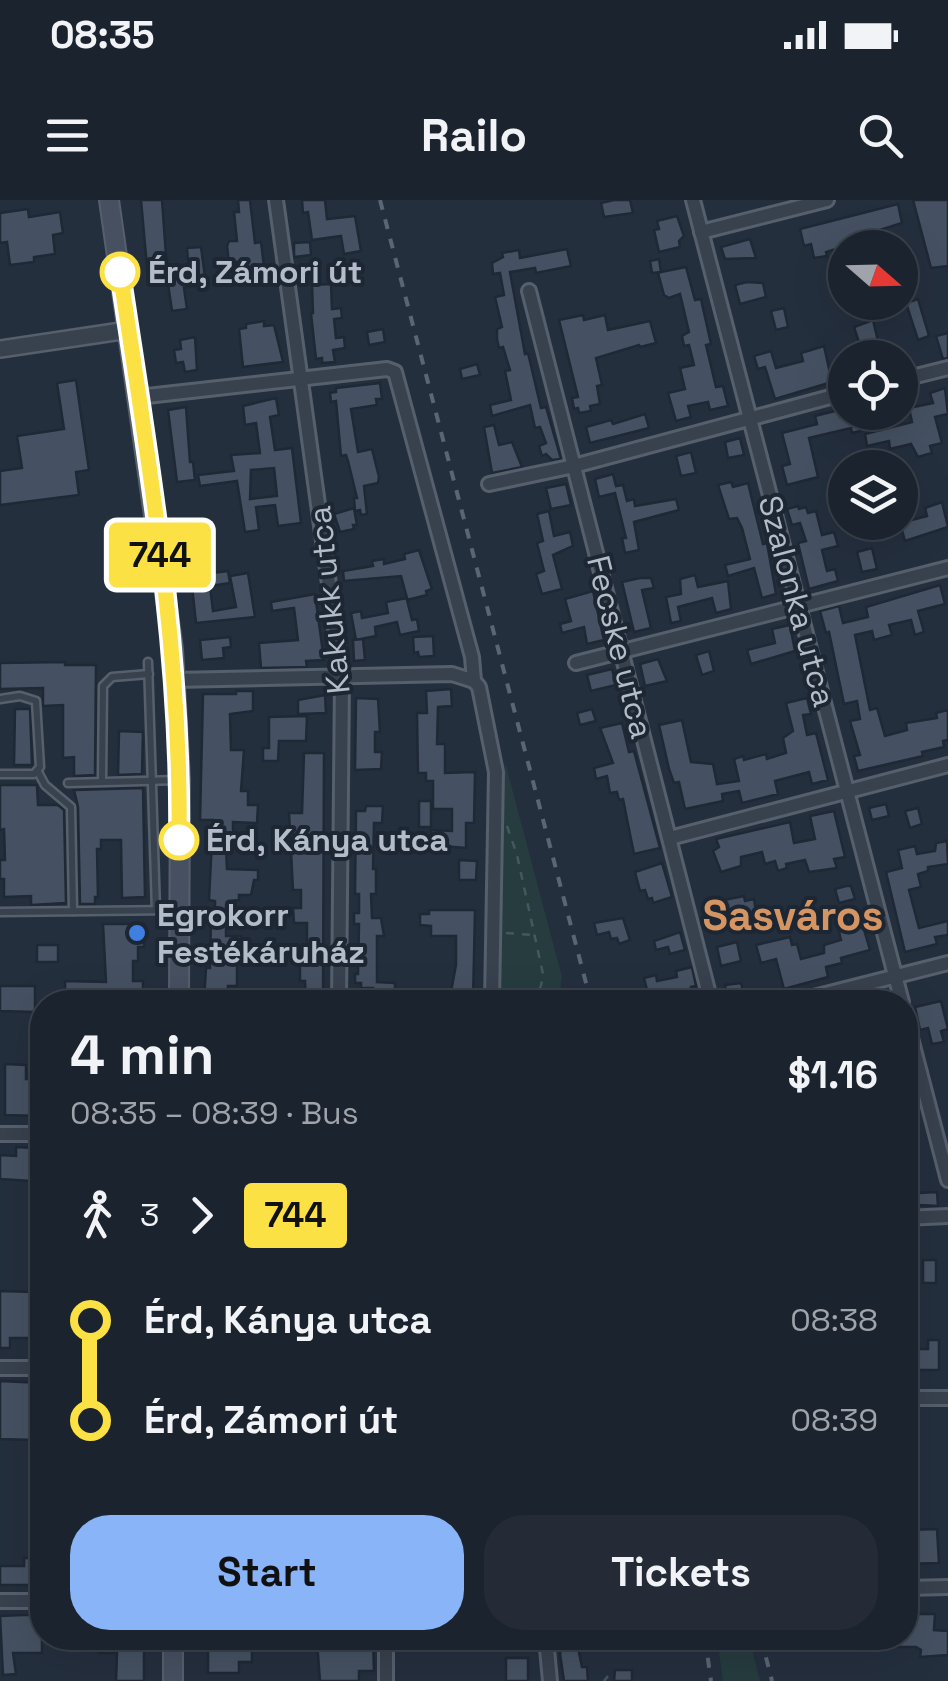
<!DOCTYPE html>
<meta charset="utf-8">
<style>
body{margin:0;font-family:"Space Grotesk",sans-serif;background:#242b36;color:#f1f3f6;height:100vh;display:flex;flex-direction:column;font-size:38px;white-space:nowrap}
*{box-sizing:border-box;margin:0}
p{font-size:32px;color:#a0a4aa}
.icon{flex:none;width:55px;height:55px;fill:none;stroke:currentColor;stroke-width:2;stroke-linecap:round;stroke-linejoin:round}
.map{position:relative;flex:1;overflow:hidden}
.panel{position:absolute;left:30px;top:790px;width:888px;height:660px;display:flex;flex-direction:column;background:#1b232e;border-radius:40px;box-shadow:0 10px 40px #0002,0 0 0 2px #39404a}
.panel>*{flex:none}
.badge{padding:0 20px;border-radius:8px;font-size:35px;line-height:65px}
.needle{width:65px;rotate:110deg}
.controls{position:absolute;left:828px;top:30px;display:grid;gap:20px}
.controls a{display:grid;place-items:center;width:90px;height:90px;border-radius:50%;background:#1b232e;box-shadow:0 10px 40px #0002,0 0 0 2px #39404a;font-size:50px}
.map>.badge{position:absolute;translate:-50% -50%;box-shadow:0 0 0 5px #fff}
.legs{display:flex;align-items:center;gap:15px;height:110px;padding:0 40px;font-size:32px}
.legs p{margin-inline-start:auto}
.head{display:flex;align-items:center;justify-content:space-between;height:170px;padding:0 40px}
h1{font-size:55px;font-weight:600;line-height:75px}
.primary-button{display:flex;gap:20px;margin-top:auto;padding:20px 40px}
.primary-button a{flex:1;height:115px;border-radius:40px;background:#8ab4f8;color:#111;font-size:40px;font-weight:600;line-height:115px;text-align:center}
.primary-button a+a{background:#242b36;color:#f1f3f6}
ul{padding:0 40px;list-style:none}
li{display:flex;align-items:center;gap:35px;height:100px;font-size:38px}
li i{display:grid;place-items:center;width:15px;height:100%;margin:0 12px;background:currentColor}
li i::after{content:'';width:25px;height:25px;margin:-12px;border:8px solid;border-radius:50%;background:#1b232e}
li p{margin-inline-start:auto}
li:first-child i{background:linear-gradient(#0000 50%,currentColor 0)}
li:last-child i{background:linear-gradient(currentColor 50%,#0000 0)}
.status{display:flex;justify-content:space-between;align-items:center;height:70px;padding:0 50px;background:#1b232e;direction:ltr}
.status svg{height:28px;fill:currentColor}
header{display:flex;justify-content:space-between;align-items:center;height:130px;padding:0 40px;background:#1b232e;font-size:45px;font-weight:600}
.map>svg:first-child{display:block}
.green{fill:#263c3f}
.building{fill:#455162;stroke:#1f2835;stroke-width:2.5;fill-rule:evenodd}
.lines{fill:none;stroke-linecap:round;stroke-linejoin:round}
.service-casing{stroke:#565f6c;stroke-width:11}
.minor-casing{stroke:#565f6c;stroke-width:18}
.tertiary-casing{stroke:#565f6c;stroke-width:20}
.secondary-casing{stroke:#565f6c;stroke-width:22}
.path{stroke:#44595c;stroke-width:2.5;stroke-dasharray:8 8;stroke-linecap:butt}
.service{stroke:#38414e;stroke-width:6}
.minor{stroke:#38414e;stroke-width:12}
.tertiary{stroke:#38414e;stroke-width:15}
.secondary{stroke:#465061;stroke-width:18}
.rail{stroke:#5a6575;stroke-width:4;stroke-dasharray:10 10;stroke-linecap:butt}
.line-1-casing{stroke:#fff;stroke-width:22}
.line-1{stroke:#fbe143;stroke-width:15}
.stop-1-dot{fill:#fff;stroke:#fbe143;stroke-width:5}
.shop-dot{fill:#3f7fe0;stroke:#1d2633;stroke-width:4}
.labels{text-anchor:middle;stroke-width:8;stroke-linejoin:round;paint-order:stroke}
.stop-label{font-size:32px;font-weight:bold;fill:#b4bcc9;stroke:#1d2633;text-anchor:start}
.street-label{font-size:32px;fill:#b4bcc9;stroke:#1d2633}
.poi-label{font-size:32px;font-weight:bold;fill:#b4bcc9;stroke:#1d2633;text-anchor:start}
.district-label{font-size:42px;font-weight:bold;fill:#d59563;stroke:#1d2633}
</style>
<div class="status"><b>08:35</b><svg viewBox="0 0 49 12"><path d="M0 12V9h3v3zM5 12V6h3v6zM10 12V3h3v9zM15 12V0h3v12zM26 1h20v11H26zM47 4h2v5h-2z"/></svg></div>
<header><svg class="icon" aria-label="menu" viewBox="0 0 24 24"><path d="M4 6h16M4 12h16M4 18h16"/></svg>Railo<svg class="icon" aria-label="search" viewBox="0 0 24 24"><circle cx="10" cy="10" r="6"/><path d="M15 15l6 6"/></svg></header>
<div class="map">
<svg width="948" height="1481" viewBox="0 0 948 1481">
<rect width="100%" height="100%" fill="#242f3e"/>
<g class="green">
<path d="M505 562 562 777 560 791 564 802H496Z"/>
<path d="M717 1438H749L760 1481H723Z"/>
</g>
<g class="building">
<path d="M141 0H162L167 69 152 71 151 67H147Z"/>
<path d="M238 0H250L255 43 261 42 266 82 246 85 243 61 229 63 227 46 229 41H237L234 12H239Z"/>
<path d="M302 0H325L327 19 355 16 361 51 344 54 341 36 312 40 308 12 303 13Z"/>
<path d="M614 0H630L633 13 604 17 601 3Z"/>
<path d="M913 0H948V66L931 68Z"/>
<path d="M898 4 902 23 851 39 852 44 826 52 827 56 814 58 811 44 804 46 800 29Z"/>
<path d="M28 9 29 17 60 12 63 33 53 35 55 54 34 57V62L10 65 7 42 0 43V13Z"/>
<path d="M677 16 684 36 679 41 680 47 659 52 654 30 659 29 657 21Z"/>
<path d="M750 39 756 58 725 59 721 47Z"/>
<path d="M310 42 311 55 294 57V43Z"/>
<path d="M201 47 206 84 184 88 187 109 172 111 167 77 189 74 187 48Z"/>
<path d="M567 49 571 66 536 73 535 68 510 72 525 154 528 153 541 208 546 207 561 259 552 260 546 254 542 256 539 246 546 243 540 227 535 228 530 205 492 216 490 205 511 200 505 171 510 170 503 147 499 148 497 139V129L502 127 495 97 504 95 500 73 493 74 492 63 503 57 502 53 519 50 520 58Z"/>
<path d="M659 59 661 72 686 67 695 100 701 99 711 144 706 145 716 187 723 186 728 206 710 210 708 202 688 206 691 217 676 221 668 193 685 189 680 168 694 165 689 145 684 146 682 136 689 132 680 94 669 98 664 95 658 73 661 72 652 73 650 61Z"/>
<path d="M747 82 763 83 766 97 740 104 735 85Z"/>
<path d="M331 84 332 109 341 108 342 118 334 119 336 138 344 137 345 148 333 150 335 162 322 163V158L316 159 311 114 313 113 312 85Z"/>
<path d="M918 99 929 136 918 140 906 103Z"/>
<path d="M784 108 788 127 776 130 771 111Z"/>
<path d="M583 115 584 120 605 115 608 130 650 121 656 143 640 147 639 145 596 158 602 185 597 186 600 204 590 206 591 211 579 213 578 208 574 209 572 198 578 197 559 120Z"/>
<path d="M873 120 882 158H864L854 127Z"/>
<path d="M264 121V126L274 125 283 162 243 167 239 129 246 128V124Z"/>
<path d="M383 129 385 142 369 145 367 132Z"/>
<path d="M948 133V158L943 159 936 136Z"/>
<path d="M195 137 197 170 185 172 183 162 176 163 174 150 181 149 180 140Z"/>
<path d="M824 146 832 182 775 199 765 167 758 169 754 156 771 151 776 168 803 161 801 153Z"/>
<path d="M477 164 480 175 462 179 460 169Z"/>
<path d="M76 180 89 270 76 272 79 295 0 305V271L22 268 17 236 64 229 57 183Z"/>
<path d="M380 183 382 199H376L377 205 351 209 358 252 372 249 379 277 378 283 364 286 367 314 361 315 360 310 355 311 354 298H357L348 261 346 255 341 256 336 201 331 202 330 193 336 192V188Z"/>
<path d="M945 188 948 214 935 217 942 243 930 246 932 253 918 257 911 244 890 249 889 241 867 246 865 234 912 222 909 208 933 203 930 193Z"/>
<path d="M276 198 279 215 270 217 275 250 292 248 301 323 278 326 275 305 256 307 259 330 245 332 237 281 200 286 198 275 234 271 231 255 260 253 256 223 245 225 243 206ZM274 268 277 296 250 299 251 270Z"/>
<path d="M186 207 190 262H193L195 280 177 282 168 210Z"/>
<path d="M839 210 840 217 865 212 868 229 852 233 851 228 809 238 818 277 787 285 782 266 790 264 782 233 817 224 815 216Z"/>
<path d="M645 214 649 228 590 243 586 227 611 220 613 224Z"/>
<path d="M494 225 499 245 512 242 522 267 492 273 484 227Z"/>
<path d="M740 238 744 255 728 258 725 242Z"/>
<path d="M691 252 696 273 681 276 676 256Z"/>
<path d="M613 274 616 286 623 285 627 301 634 299 635 306 676 299 679 310 634 322 639 350 625 353 622 338H626L615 293 599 297 595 279Z"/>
<path d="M731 282 733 287 748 283 763 344 767 343 776 394 762 398 754 368 728 376 725 365 750 359 742 328 737 318 729 319 718 285Z"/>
<path d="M566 284 571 305 551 309 546 288Z"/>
<path d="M942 302 948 327 905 341 900 323 927 316 925 308Z"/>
<path d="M798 306 799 309 806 307 808 313 816 311 822 335 834 332 838 346 822 350 827 371 835 369 838 381 809 389 798 343 806 341 800 323 792 325 787 309Z"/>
<path d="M354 308 357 325H353L354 329 340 332 334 314Z"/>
<path d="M549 311 554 336 570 332 573 346 553 355 562 389 542 394 536 374 544 371 537 343 543 341 537 314Z"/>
<path d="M204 318 205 330H210L212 349H208L211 373 228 371 230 383 210 386 213 411 236 407 230 376 248 373 255 417 196 423 185 323Z"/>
<path d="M872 348 877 369 862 372 857 352Z"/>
<path d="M419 350 432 389 426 391 427 395 407 400 412 420 417 419 419 431 400 435 397 422 375 427 376 436 356 440 351 413 361 411 362 418 388 413 386 402 407 398 401 376 344 381 343 371 373 366 372 361 384 359V364L405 359 404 354Z"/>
<path d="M695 375 698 387 728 381 731 409 716 413 712 398 678 407 681 421 671 423 666 397 681 394 680 379Z"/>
<path d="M640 378H651L654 388 642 390 651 428 634 432 622 382Z"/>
<path d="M940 385 945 404 918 411 924 432 915 435 911 420 889 425 892 435 874 440 872 431 855 435 870 510 877 508 885 536 907 530 906 523 937 518 936 513 948 510V540L943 541 944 547 922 552 923 556 858 571 854 556 860 555 850 521 860 519 857 501 844 504 829 432 826 433 820 411 839 406 843 423 868 417 866 407Z"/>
<path d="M593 391 604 440 587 444 584 427 562 433 560 424 571 421 565 399Z"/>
<path d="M315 394 324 460 306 461 307 467 261 468 259 443 298 440 294 408 272 411 271 402Z"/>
<path d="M790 425 795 451 751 464 747 450 775 443 772 429Z"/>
<path d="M433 436 434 456 419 457 418 452 414 453 413 437Z"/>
<path d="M230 437 231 447 223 448 224 458 202 460 200 440Z"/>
<path d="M363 439 365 460 354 461 353 440Z"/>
<path d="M709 451 714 471 702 475 696 455Z"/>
<path d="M658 459 667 481 645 486 640 464Z"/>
<path d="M65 462V465H96L95 575 74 576V557L63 558V505L43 506V488L0 489V463Z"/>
<path d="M612 469 616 485 591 491 587 475Z"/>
<path d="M451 489 452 506 438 507 437 544H445V573L475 572 474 623H466V648L431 645V630L452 631V609H433V581H426V573H418L417 513H427L426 491Z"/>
<path d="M236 491H253V511L230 514 231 550H244L241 591H248V605H258L257 623 233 622V649H226L227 669 258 670V680H254L251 695H239V700L229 701V707H226V736H241V754H237V786H228V802H204L206 768H210L211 718H215V701L209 700 213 620H200L203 494H236Z"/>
<path d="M325 495 326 513 298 514V500Z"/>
<path d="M356 498 378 499 380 532H375V552H382L381 569 355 570Z"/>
<path d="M807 498 811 514 803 515 807 535 816 533 828 580 812 584 809 572 775 581 778 594 742 603 739 591 722 594 723 601 685 609 679 582 674 583 669 569 659 525 682 520 691 562 713 564 717 584 739 581 734 559 743 556 744 560 766 554 767 559 786 553 783 538 793 531 786 503Z"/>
<path d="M15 509H30L32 565H14Z"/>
<path d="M592 509 596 521 580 525 577 513Z"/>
<path d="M307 516 306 541H279L278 561H263V548H269V517Z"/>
<path d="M622 523 629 552 634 551 660 648 634 654 623 599 619 600 617 592 610 593 607 576 596 579 594 568 613 563 600 528Z"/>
<path d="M119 531 143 532 142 574 118 575Z"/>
<path d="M304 553H324L323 802H306L305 781H300V762H307V723H294L293 708H301V690H293L289 613H302Z"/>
<path d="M0 585H37L38 605H58L64 610 66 703 31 705V696L4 697V679H0V660H5L4 629 0 630Z"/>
<path d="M143 588 145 697 122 698 121 640H101V649H97L98 697H95V704H80L78 607 74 590Z"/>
<rect x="419" y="601" width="12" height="26"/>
<path d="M886 604 889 616 872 620 869 608Z"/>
<path d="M366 606H383L382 623H374L373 669H376V694H371L372 718H381L384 736H377V782L395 783V799H373V788H361V783H355V774H358L359 724H354V713H359V694H355L356 611H365Z"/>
<path d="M918 608 922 624 910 628 905 611Z"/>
<path d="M834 611 845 657 834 659 837 668 809 672 805 660 786 664 787 668 778 671 775 661 765 664 762 652 741 657V666L721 672 713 651 719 647 716 639 790 622 794 643 815 639 810 616Z"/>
<path d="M947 641 948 664 928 667V671L918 674 921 687 909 690 919 728 948 721V735L935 737 937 744 905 752 886 672 902 668 898 650 915 646 917 654 935 651 936 643Z"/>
<path d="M459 660 477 661 476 680H459Z"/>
<path d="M662 663 672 697 653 703 652 698 648 699 645 690 640 691 635 672Z"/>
<path d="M846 686H851L855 699 839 703 835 689Z"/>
<path d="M744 696 745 701 754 699 756 712 738 716 737 711 717 715 714 702Z"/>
<path d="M429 710H475L473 802H449L456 765V736H431V726L420 725V714H429Z"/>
<path d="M623 718 630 740 619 744 617 738 611 739 609 732 597 735 594 723Z"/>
<path d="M856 722 857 727 863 726 870 750 841 758 842 763 826 767 828 777 784 789 776 759 761 763 756 745 790 737 792 745 797 744 801 759 824 753V745L841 740 839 732Z"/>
<path d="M103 724H144V747H138V761H133V781H143V802H65V781L106 782Z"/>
<path d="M680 732 685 750 670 754 668 747 656 750 654 741Z"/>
<path d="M737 742 741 761 721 766 717 747Z"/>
<rect x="37" y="745" width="21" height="17"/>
<path d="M692 767 696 786 691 787 694 802H650L644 778 656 775 657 781 677 777 676 771Z"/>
<path d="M741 783 744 794 727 797 725 785Z"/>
<path d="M0 786H35V812L0 811Z"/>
<path d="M941 801 948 829 941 831 944 842 932 844 928 828 920 830 915 807Z"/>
<path d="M5 864 26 865V879H42V916L5 915Z"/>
<path d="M915 928 918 945 905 948V930Z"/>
<path d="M16 947 33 948 31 981 0 979V955L16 956Z"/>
<path d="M937 992 938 1006 919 1005 918 993Z"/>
<rect x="923" y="1060" width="13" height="23"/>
<path d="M0 1091 34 1092 35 1138H10V1148H0Z"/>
<path d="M928 1140H939V1170H916V1176H905V1149H928Z"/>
<path d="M0 1181 42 1183V1201L32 1200 34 1240 0 1239Z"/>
<path d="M937 1329 939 1363 905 1364V1330Z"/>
<path d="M24 1358H33V1370L42 1369V1385H0V1366H24Z"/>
<path d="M905 1414H935L934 1430 948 1431V1455L920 1457 921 1450 916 1447H897V1438H905Z"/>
<path d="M23 1415H42V1453H13L16 1474 3 1475 0 1416Z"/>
<path d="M113 1438 144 1440V1481H116L117 1453H99V1441L113 1440Z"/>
<path d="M204 1438H218V1443H241V1447H252V1462H239V1473H208V1450H204Z"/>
<path d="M373 1438 374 1471H359V1481H320L317 1442 319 1439Z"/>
<path d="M396 1438H432V1447L396 1446Z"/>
<path d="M565 1438H576L582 1467H587L588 1481H564L560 1454Z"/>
<rect x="506" y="1458" width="22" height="23"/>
<path d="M615 1470H632V1481H614Z"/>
</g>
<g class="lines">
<defs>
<g id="service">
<path d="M148 462 156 710"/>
<path d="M0 499 20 496 36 501 40 567 34 574H0"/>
<path d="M38 572 45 585 71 607 73 711"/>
<path d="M102 580 103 486 112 477 149 474"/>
<path d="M68 583 179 580"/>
<path d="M0 712 176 710"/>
</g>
<g id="minor">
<path d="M276 0 342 478 339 802"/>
<path d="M693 0 902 802"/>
<path d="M701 32 827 0"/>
<path d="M529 91 711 802"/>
<path d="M900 180 948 168"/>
<path d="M138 197 387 169 395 172 472 457 474 481 479 487 496 572 492 802"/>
<path d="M489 284 574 266 845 193"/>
<path d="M576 463 948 368"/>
<path d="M175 480 452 474 474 481"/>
<path d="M670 638 948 565"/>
<path d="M794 802 948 763"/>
<path d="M905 815 948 980"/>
<path d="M0 934H42"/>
<path d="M905 1018 948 1016"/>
<path d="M0 1168H42"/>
<path d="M905 1198H948"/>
<path d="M905 1388 948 1387"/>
<path d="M0 1401H42"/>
<path d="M546 1438 550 1481"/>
<path d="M386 1481V1438"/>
</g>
<path id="tertiary" d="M0 149 128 130"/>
<g id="secondary">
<path d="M109 0 173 449 180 580 179 802"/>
<path d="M173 1481V1438"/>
</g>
</defs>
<use href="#service" class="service-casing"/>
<use href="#minor" class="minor-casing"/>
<use href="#tertiary" class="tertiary-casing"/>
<use href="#secondary" class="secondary-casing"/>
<g class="path">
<path d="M507 626 517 655 543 774C541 791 538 798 520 802"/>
<path d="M506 733 533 735"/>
<path d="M604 1481 608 1476"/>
</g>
<use href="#service" class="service"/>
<use href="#minor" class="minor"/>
<use href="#tertiary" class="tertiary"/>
<use href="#secondary" class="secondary"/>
<g class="rail">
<path d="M380 0 591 802"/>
<path d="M705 1438 711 1481"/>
<path d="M761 1438 772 1481"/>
</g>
</g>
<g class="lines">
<defs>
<path id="line-1" d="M120 72C148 260 182 449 179 640"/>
</defs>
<use href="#line-1" class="line-1-casing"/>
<use href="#line-1" class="line-1"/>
</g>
<g class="stop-1-dot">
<circle cx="120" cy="72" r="18"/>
<circle cx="179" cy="640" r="18"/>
</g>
<circle class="shop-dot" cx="137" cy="733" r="10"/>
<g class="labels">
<g class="stop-label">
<text x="148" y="83">Érd, Zámori út</text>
<text x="206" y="651">Érd, Kánya utca</text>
</g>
<g class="street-label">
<text transform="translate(329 400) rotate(-96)" y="11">Kakukk utca</text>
<text transform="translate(797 401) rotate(75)" y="11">Szalonka utca</text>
<text transform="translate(620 447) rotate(76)" y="11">Fecske utca</text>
</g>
<g class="poi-label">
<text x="157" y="726">Egrokorr<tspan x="157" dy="37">Festékáruház</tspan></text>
</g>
<g class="district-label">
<text x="793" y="730">Sasváros</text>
</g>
</g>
</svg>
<div class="controls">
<a><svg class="needle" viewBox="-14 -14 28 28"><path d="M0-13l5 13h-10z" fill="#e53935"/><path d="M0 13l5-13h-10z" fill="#a0a4aa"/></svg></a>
<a><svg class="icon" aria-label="locate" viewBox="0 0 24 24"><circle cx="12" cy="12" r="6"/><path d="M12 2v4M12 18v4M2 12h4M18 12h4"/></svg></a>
<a><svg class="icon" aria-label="layers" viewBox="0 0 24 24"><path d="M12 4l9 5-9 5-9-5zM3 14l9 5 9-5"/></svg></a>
</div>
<b class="badge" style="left:160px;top:355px;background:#fbe143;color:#111">744</b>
<section class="panel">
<div class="head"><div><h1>4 min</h1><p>08:35 – 08:39 · Bus</p></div><b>$1.16</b></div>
<div class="legs"><svg class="icon" aria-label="walk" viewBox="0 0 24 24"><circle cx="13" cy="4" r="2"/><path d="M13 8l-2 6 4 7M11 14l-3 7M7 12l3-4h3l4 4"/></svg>3<svg class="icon" aria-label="forward" viewBox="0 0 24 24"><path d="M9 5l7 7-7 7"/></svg><b class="badge" style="background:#fbe143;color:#111">744</b></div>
<ul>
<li><i style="color:#fbe143"></i><b>Érd, Kánya utca</b><p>08:38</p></li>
<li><i style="color:#fbe143"></i><b>Érd, Zámori út</b><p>08:39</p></li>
</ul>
<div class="primary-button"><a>Start</a><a>Tickets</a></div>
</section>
</div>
